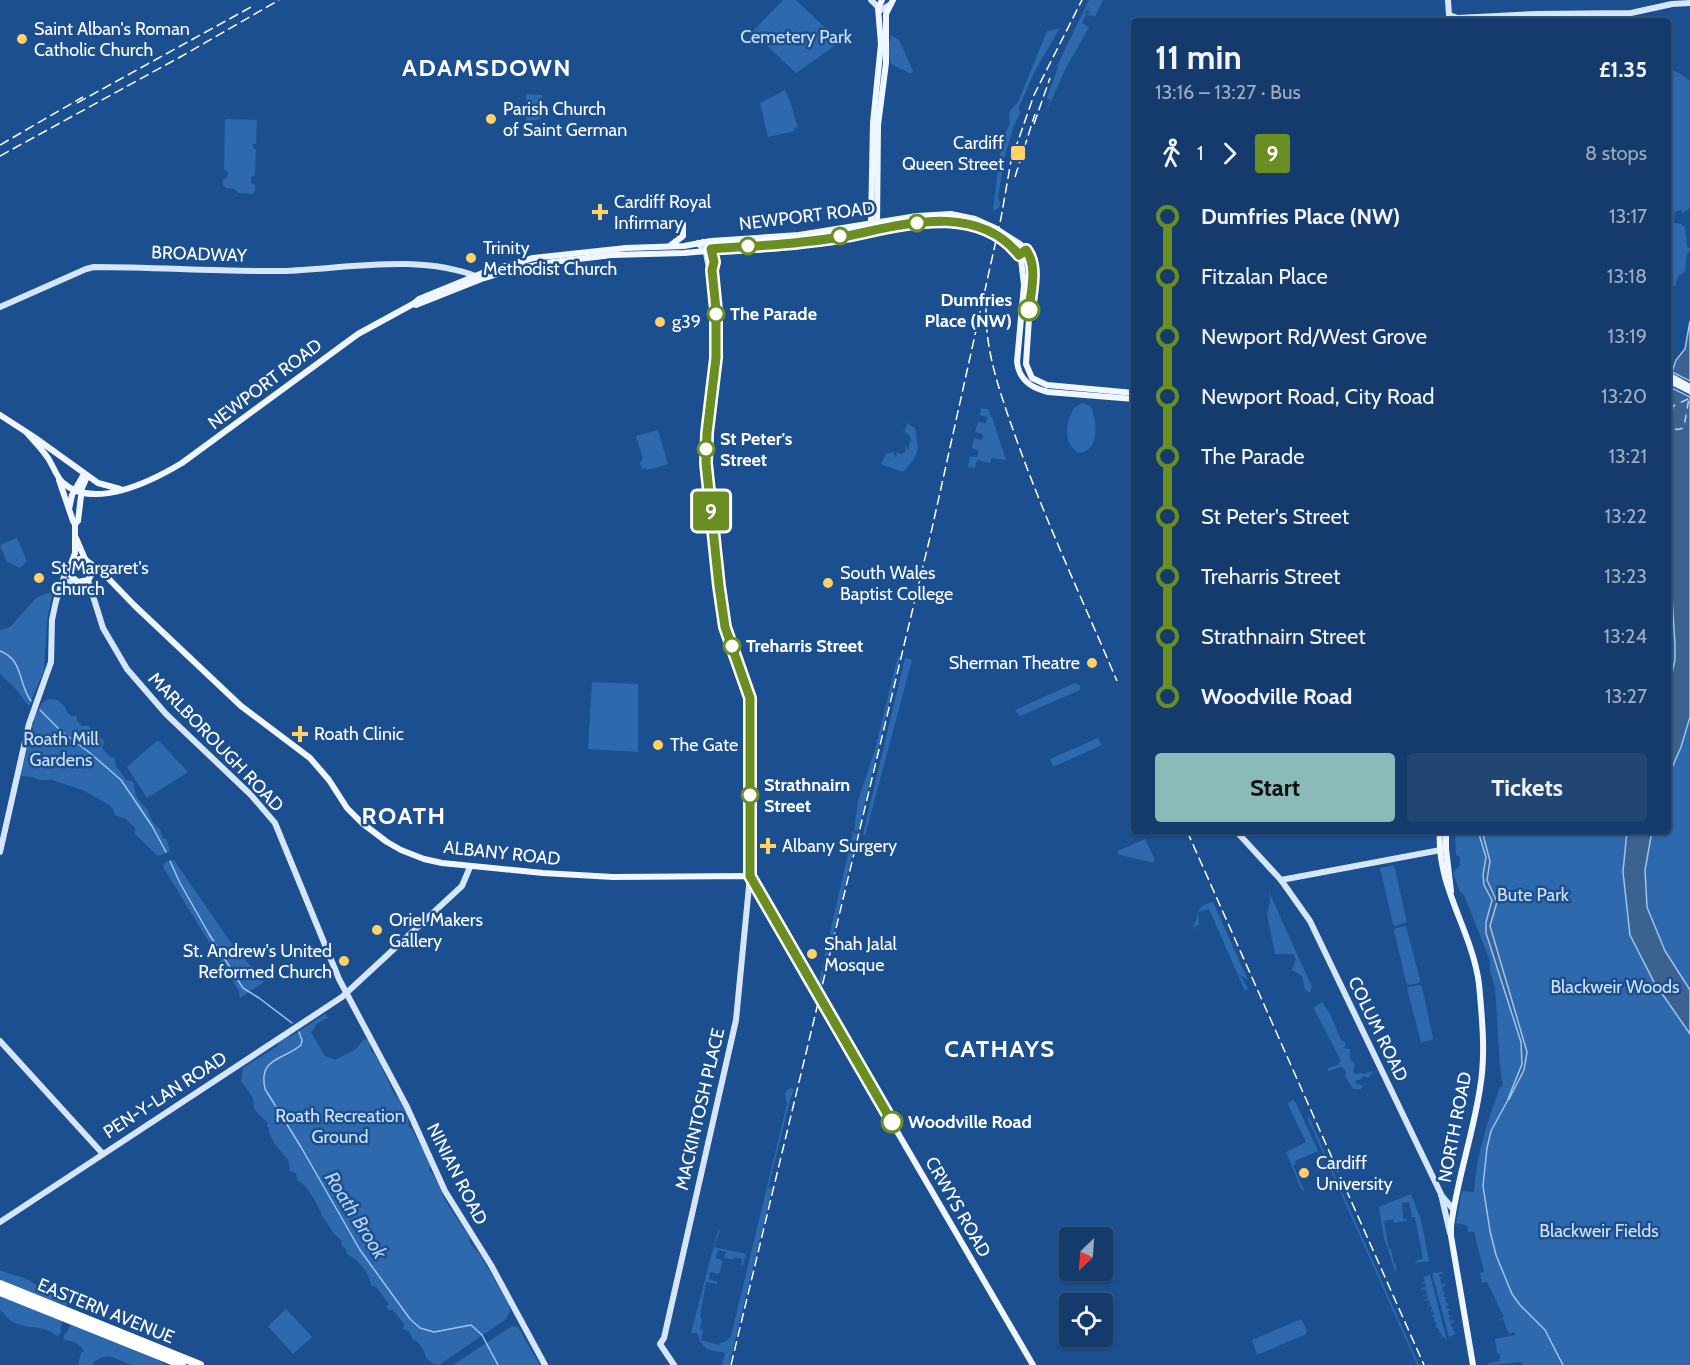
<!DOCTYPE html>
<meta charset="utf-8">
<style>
body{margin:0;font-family:Cabin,sans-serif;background:#214673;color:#f1f3f6;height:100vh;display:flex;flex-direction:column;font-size:22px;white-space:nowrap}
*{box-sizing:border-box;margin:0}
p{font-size:20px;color:#9dadc1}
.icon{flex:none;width:33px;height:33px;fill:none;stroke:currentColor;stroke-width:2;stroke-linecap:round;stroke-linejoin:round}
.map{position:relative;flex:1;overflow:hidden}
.side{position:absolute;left:1131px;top:18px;width:540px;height:816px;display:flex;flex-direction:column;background:#143b6b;border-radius:6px;box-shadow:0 2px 4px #0004,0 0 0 2px #33557e}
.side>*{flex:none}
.badge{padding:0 12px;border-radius:4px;font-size:21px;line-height:39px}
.needle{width:39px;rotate:205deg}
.controls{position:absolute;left:1059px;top:1227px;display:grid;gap:12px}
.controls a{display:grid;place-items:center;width:54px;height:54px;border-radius:6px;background:#143b6b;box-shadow:0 2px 4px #0004,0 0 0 2px #33557e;font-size:30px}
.map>.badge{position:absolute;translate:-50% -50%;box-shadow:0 0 0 3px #fff}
.legs{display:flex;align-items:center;gap:9px;height:66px;padding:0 24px;font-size:20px}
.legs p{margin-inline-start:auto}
.summary{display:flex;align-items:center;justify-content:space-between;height:102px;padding:0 24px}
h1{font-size:33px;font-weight:700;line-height:45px}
.primary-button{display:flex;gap:12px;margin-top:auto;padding:12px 24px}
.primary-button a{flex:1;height:69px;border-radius:6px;background:#8bbbb9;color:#111;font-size:24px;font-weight:700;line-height:69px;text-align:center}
.primary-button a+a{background:#214673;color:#f1f3f6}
ul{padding:0 24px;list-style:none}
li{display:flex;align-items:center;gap:21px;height:60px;font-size:22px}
li i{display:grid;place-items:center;width:9px;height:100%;margin:0 8px;background:currentColor}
li i::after{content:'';width:15px;height:15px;margin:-8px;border:4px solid;border-radius:50%;background:#143b6b}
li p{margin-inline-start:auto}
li:first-child i{background:linear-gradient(#0000 50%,currentColor 0)}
li:last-child i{background:linear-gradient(currentColor 50%,#0000 0)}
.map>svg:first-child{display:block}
.green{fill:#2e69ad}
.water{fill:#3c6290;stroke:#9cc4f0;stroke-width:1.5}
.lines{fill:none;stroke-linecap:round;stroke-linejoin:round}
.stream{stroke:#9cc4f0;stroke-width:1.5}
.canal{stroke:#3c6290;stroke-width:4.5}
.ferry{stroke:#b5d3f5;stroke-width:1.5;stroke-dasharray:8 6;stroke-linecap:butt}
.secondary{stroke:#d6e6fa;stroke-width:6}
.primary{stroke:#f0f6ff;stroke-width:6}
.highway{stroke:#fff;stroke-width:8}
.rail{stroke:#fff;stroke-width:1.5;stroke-dasharray:10 4.5;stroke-linecap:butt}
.primary-bridge{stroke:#f0f6ff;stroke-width:6}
.line-1-casing{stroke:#fff;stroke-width:14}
.line-1{stroke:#6b8e23;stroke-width:9}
.poi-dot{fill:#ffd166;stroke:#1b4f8f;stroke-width:2}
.stop-1-dot{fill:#fff;stroke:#6b8e23;stroke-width:3}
.labels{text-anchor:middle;stroke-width:5;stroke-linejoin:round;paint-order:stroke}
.poi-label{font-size:18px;fill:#fff;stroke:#1b4f8f;text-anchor:start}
.park-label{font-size:18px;fill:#cfe3fa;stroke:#1b4f8f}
.street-label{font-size:18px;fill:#fff;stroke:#1b4f8f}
.stop-label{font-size:18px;font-weight:bold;fill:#fff;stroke:#1b4f8f;text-anchor:start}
.water-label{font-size:20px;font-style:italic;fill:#b5d3f5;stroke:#1b4f8f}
.district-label{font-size:24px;font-weight:bold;letter-spacing:1.5px;fill:#fff;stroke:#1b4f8f}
</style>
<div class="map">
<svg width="1690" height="1365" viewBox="0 0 1690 1365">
<rect width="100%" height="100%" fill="#1b4f8f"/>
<g class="green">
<path d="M783 0H796L840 42 796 73 752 32Z"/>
<path d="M1089 0H1103L1095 17 1088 11 1089 9 1085 13 1086 14 1088 12 1094 17 1086 14 1082 23 1089 27 1065 70 1046 112 1050 100 1047 98 1058 67 1057 66Z"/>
<path d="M1060 28 1035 71 1018 109 1021 112 1014 125 1002 166 1003 167 998 198 1000 202 999 208 994 210 993 209 1002 141 1010 123 1009 116 1010 111 1018 102 1047 31Z"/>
<path d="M891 35 899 40 913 71 911 74 891 64 888 49Z"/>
<path d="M1668 68 1681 74 1690 81V208L1683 213 1681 210 1674 212V223L1682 224V226H1685L1687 247 1690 248V252L1687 253 1685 272 1679 275 1675 286H1668Z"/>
<path d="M785 90 791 104 798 129 794 127 795 131 768 137 760 103Z"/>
<path d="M526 94 542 95 541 119 526 121Z"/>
<path d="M225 119 257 120 256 144H253V148L256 149 255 175 251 177V183L255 185V191L252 194 239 193 234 189 226 188 223 185V179L227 177 228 172 224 169Z"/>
<path d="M1083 403 1091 407C1097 421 1100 451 1079 453 1062 444 1066 422 1074 408Z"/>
<path d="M981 408 988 409 991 417H992L1006 460 992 458 990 463 977 460 975 468 968 467 970 456 977 457 979 451 972 448 974 438 982 440 983 434 975 432 978 422 986 423 987 417 980 415Z"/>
<path d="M907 423 915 428 918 449 914 459 903 472 881 464 886 454 893 452 896 458 897 452 901 454 906 451 905 444 908 450 911 438 907 433 905 434V430H900L906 429Z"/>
<path d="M658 430 668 464 647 470 646 468 642 469 640 462 643 459 636 436Z"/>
<path d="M1668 535 1675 644V660L1668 690Z"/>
<path d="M17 538 27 561 20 568 7 562 0 545Z"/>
<path d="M53 591 47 620 44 670 29 706 15 688 0 674V630L10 627 36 598Z"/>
<path d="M898 656 900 657 858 832 854 830 858 801 875 750Z"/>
<path d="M905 658 912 660 865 836 863 834Z"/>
<path d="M592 682 638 684V752L588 749Z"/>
<path d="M1075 683 1080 686V689L1078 691 1020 716 1015 710Z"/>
<path d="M49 699 58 700 66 708V711L71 716H77V721L82 726H89L104 741 102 748 110 757 115 758V764L126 780 132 781 134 784C136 800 137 798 148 810 149 817 154 826 160 829L163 838 167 840 170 851 158 856 135 834V828L126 819 115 815 113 809 109 805 83 790 52 780H39L33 777 22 776 20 773 27 752V743L30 739 33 728 30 725 34 724V716C40 711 40 701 49 699Z"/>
<path d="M1690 717V990L1665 951 1644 896 1645 864 1652 831H1668V777L1681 747Z"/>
<path d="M1098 738 1102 745 1053 767 1050 759Z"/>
<path d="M157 741H159L188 772 147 798 127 767Z"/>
<path d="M1455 831H1627L1623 872 1630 935 1654 982 1690 1034V1365H1523L1521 1362 1489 1365 1488 1363 1500 1361V1353L1497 1354 1495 1339 1515 1335 1514 1332 1509 1334 1503 1319 1496 1321 1504 1317 1487 1282 1482 1283 1480 1273 1484 1272 1474 1232H1468V1226L1456 1223 1462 1191 1474 1192C1476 1156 1488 1120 1500 1087L1503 1086 1500 1067 1495 987 1490 971V961L1464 895 1460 892 1453 873 1460 865V857L1456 855Z"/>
<path d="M853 832 857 834 820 989 818 986Z"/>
<path d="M1145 839 1155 860 1153 863 1117 854 1118 851Z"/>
<path d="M174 860 229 940 264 982 240 998 239 991 163 867 164 863Z"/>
<path d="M1394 865 1407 922 1395 926 1393 924 1380 868Z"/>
<path d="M1269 892 1312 987 1310 992H1308L1305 989 1302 976 1292 970 1296 959 1293 954H1275L1267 914 1270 901Z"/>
<path d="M1213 902 1248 980 1240 975 1248 989 1245 991 1209 909 1198 912 1199 925 1195 926 1194 930 1193 926C1202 913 1191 908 1213 902Z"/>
<path d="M1406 926 1420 980 1419 983 1409 985 1406 982 1394 930 1396 928Z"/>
<path d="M1419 985 1422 987 1433 1038 1432 1040 1421 1042 1407 989 1409 987Z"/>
<path d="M1322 1002 1330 1014 1341 1040 1346 1043 1344 1048 1350 1049V1059L1355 1064 1353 1071 1356 1074 1361 1073 1363 1074 1374 1071 1368 1078 1364 1076 1360 1080H1356V1084L1363 1085 1361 1089H1353L1345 1076 1346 1072 1342 1067 1328 1071V1068L1338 1065 1341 1061 1314 1009V1007Z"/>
<path d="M325 1014 329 1020 326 1018 315 1025V1028L311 1032 325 1056 335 1060 356 1049 364 1039 369 1040 371 1051 378 1059 394 1094 404 1105 408 1116 409 1127 412 1129C418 1141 424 1151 431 1163L429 1170C440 1182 439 1190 447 1203 454 1214 462 1226 470 1238L469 1242 481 1256 509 1305 510 1311 506 1319 439 1365 434 1364 426 1358C425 1351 419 1341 412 1339L409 1331 403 1329 404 1324 393 1310H389L386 1306 389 1304 377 1288 371 1285C369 1273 358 1259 347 1254L346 1249 341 1245 342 1241 334 1234 321 1214V1212C315 1201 307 1184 297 1180L296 1173 290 1171 288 1159C282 1154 267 1136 269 1128L266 1126 268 1123 254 1109 253 1098 241 1081 243 1068 279 1045 278 1040 282 1037 292 1036Z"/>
<path d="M792 1088 794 1090 790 1100 768 1189 773 1186 729 1365H722L725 1353C707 1349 704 1352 697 1333H691L718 1230H720L714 1247 746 1254 743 1265 741 1266 742 1259 734 1257 733 1259 724 1258 726 1252 718 1250 716 1258 723 1261 719 1274 710 1272 709 1279 717 1282V1284L706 1282 700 1316 702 1320 700 1329 703 1331 701 1340 719 1345 720 1343 727 1341 731 1336 787 1104 785 1094 788 1089Z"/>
<path d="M1293 1100 1296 1103 1318 1151 1295 1161 1296 1164 1293 1165 1304 1190 1302 1191 1286 1152 1306 1142 1289 1107 1288 1103Z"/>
<path d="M1307 1117H1309L1419 1365H1417Z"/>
<path d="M1411 1194 1421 1220 1429 1261 1416 1263 1415 1261 1423 1259 1415 1217H1412L1409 1202 1402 1203 1403 1219H1406V1221L1394 1223 1393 1219 1384 1221 1389 1249H1391L1394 1264H1396V1274L1384 1238 1379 1207Z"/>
<path d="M0 1270C8 1274 16 1275 24 1278 31 1280 38 1287 45 1290L49 1287 70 1293 69 1303 66 1306 0 1280Z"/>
<path d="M1443 1272V1273L1439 1274V1277H1444L1440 1279 1441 1284H1445V1286L1442 1287 1443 1292H1447L1444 1293V1297L1448 1298 1445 1299 1446 1303 1450 1304 1446 1306 1447 1309H1451L1448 1311 1449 1315 1453 1316 1449 1317 1450 1321 1454 1320V1322L1451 1323V1327L1456 1328 1452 1329 1456 1334 1449 1337 1432 1273Z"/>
<path d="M1430 1275 1447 1341 1444 1337 1441 1338 1442 1336 1441 1333H1438L1440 1331 1436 1327V1322L1433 1321 1435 1318 1431 1316 1434 1314 1433 1311 1430 1312 1432 1309 1431 1306 1427 1307 1430 1304 1429 1300 1425 1301 1424 1300 1428 1299 1427 1295 1422 1296 1427 1293 1426 1289 1421 1290V1288L1426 1287 1425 1283 1420 1284 1425 1281 1424 1277H1420Z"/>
<path d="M0 1295 62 1321 60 1334 57 1336C43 1324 31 1330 15 1323 9 1321 5 1314 0 1310Z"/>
<path d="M286 1309 312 1337 293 1354 268 1326Z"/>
<path d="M1301 1319 1307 1330 1306 1334 1257 1355 1252 1340Z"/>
<path d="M71 1325 156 1359 166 1365C156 1365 141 1365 132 1365 118 1361 105 1348 92 1365H78L81 1353 84 1350 76 1343 63 1339 65 1333 66 1334Z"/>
<path d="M512 1326 518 1327 540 1365H453Z"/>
</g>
<g class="water">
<path d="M1690 321V381L1672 372 1676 360 1685 349Z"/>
<path d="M1668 386 1690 397V717L1681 747 1668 777V689L1675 660V644L1668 535Z"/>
<path d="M1478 831H1482L1490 861 1487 880 1497 902 1490 926 1527 1052 1524 1070 1509 1099H1508L1522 1064 1521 1042 1486 933V922L1492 900 1484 885 1483 875 1486 857Z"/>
<path d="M1627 831H1652L1645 870 1647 907 1665 951 1690 990V1034L1654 982 1630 935 1623 872Z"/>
</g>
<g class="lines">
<g class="stream">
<path d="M0 651C24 660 18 684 31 701"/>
<path d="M40 710 61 731 90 753 121 780 152 826 166 852"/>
<path d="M170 861 180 883 209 934 243 988 259 998 292 1023"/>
<path d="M299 1032 302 1040 301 1045C284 1060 258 1057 265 1089L301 1147 360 1250 410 1319 420 1328 434 1332 471 1325 482 1335 498 1365"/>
<path d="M1509 1098 1491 1131 1487 1148 1483 1186 1490 1231 1496 1255 1512 1294 1520 1305 1545 1330 1563 1365"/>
</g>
<path class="canal" d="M1133 339V338"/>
<path class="ferry" d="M1688 399 1673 406 1670 424C1673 430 1679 431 1684 427L1690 392"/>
<g class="secondary">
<path d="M871 0 881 10 891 4"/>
<path d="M1448 0 1449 15 1458 18 1536 14 1631 13 1672 4 1690 3"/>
<path d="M698 243 706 253 709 268 712 270"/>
<path d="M0 307 86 269 94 267C157 267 220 272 282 271 345 269 418 253 478 277"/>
<path d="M88 580 103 628 127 669 166 714 251 795 275 823 339 979 407 1107 445 1191 491 1265 545 1365"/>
<path d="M60 589 68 582 75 581"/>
<path d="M1236 831 1281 880 1310 921 1441 1194 1450 1233"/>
<path d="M0 852 29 724 51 662 52 620 56 601 65 574 69 569"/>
<path d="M1281 880 1446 849"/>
<path d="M0 1041 103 1154"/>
<path d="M1441 1195 1453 1209"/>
<path d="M0 1222 342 997 462 886 470 867"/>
<path d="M674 1365 660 1344 664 1338 736 1020 750 876V698L725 627 719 586 706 463 707 433 715 358 716 310 712 270 714 267C714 255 712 250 703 242"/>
</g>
<g class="primary">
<path d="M871 224 873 123 881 44 878 8 882 0"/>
<path d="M877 226 878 125 886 63V14L893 0"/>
<path d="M671 245 683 236V224"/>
<path d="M413 304 416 305 484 278 515 269 553 262 612 255 684 253 800 243 912 223 950 221 970 224 993 234 1009 244 1021 259 1024 285 1017 362C1019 380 1031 388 1048 392L1134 399"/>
<path d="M1668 375 1690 387"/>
<path d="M1668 380 1690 391"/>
<path d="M0 415 34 437 98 483 120 489"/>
<path d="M27 433C34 441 42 449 48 458 53 466 56 475 62 482 93 511 152 481 182 463L358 334 413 304 419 299 485 272 533 258 626 248 684 246 711 241 799 235 917 216 951 214 975 219 995 228 1020 244 1031 257 1032 273 1026 364 1032 378 1047 385 1134 393"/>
<path d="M84 475 86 479 82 488 78 521 75 524V553L69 569 71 576 78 582 88 580 92 574 91 564"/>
<path d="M59 480 73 521 75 524"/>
<path d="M69 509 72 495 84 474"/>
<path d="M76 538 85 559"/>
<path d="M72 563 79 559 86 560 107 577 134 605 241 706 310 758 329 780 347 808 362 823 387 842 401 850 424 859 442 863 543 873 613 877 750 876 816 992"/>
<path d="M1440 831C1436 886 1472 930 1479 984 1482 1017 1486 1055 1480 1088 1473 1135 1457 1179 1451 1226V1236L1473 1365"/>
<path d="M1446 831V849L1451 891"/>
<path d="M824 1006 1033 1365"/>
</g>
<g class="highway">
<path d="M0 1284 200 1365"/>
<path d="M0 1292 182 1365"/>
</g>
<g class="rail">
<path d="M77 103 253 6"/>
<path d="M1034 124 1050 78"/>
<path d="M0 145 83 97"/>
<path d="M0 156 182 56 279 0"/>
<path d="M1015 177 1035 114"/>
<path d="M986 308C985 354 1002 398 1017 441 1046 522 1083 601 1117 681"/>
<path d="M1187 831 1424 1365"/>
<path d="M731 1365 931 533 1001 218 1011 161 1034 95 1082 0"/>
</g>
<path class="primary-bridge" d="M816 992 824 1006"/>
</g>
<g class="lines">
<defs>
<path id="line-1" d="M892 1122 750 876V698L725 627 719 586 706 463 707 433 716 358V310L712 270 714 262 711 249C741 246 772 246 802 242 823 240 845 237 866 232 916 220 982 208 1019 255L1026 250C1038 266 1031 291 1029 310"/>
</defs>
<use href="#line-1" class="line-1-casing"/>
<use href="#line-1" class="line-1"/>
</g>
<g class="poi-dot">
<circle cx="22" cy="39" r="6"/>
<circle cx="491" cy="119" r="6"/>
<rect x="1010" y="145" width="16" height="16" rx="3"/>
<path d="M597 203h6v6h6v6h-6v6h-6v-6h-6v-6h6z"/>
<circle cx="471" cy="258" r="6"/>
<circle cx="660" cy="322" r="6"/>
<circle cx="39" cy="578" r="6"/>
<circle cx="828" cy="583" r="6"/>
<circle cx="1092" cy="663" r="6"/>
<path d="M297 725h6v6h6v6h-6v6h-6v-6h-6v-6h6z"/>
<circle cx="658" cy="745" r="6"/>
<path d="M765 837h6v6h6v6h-6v6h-6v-6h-6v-6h6z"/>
<circle cx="377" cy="930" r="6"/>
<circle cx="812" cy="954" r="6"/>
<circle cx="344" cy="961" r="6"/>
<circle cx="1304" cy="1173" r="6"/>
</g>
<g class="stop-1-dot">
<circle cx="917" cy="223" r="8"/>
<circle cx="840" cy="236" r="8"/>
<circle cx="748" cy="246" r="8"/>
<circle cx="1029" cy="310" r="10"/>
<circle cx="716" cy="314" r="8"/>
<circle cx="706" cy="449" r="8"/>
<circle cx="732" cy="646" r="8"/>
<circle cx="750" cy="795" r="8"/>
<circle cx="892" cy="1122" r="10"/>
</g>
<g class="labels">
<g class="poi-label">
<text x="34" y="35">Saint Alban's Roman<tspan x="34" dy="21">Catholic Church</tspan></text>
<text x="503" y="115">Parish Church<tspan x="503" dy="21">of Saint German</tspan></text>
<text x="1004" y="149" text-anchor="end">Cardiff<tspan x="1004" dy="21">Queen Street</tspan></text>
<text x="614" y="208">Cardiff Royal<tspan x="614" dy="21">Infirmary</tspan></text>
<text x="483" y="254">Trinity<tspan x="483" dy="21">Methodist Church</tspan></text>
<text x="672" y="328">g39</text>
<text x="51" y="574">St Margaret's<tspan x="51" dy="21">Church</tspan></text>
<text x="840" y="579">South Wales<tspan x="840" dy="21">Baptist College</tspan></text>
<text x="1080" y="669" text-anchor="end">Sherman Theatre</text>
<text x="314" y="740">Roath Clinic</text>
<text x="670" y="751">The Gate</text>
<text x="782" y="852">Albany Surgery</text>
<text x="389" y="926">Oriel Makers<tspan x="389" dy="21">Gallery</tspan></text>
<text x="824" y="950">Shah Jalal<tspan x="824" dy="21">Mosque</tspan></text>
<text x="332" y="957" text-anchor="end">St. Andrew's United<tspan x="332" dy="21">Reformed Church</tspan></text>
<text x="1316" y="1169">Cardiff<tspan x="1316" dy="21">University</tspan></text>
</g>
<g class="park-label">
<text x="796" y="43">Cemetery Park</text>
<text x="61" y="745">Roath Mill<tspan x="61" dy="21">Gardens</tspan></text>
<text x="1533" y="901">Bute Park</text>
<text x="1615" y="993">Blackweir Woods</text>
<text x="340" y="1122">Roath Recreation<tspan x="340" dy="21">Ground</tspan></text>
<text x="1599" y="1237">Blackweir Fields</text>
</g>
<g class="street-label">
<text transform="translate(807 216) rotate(-7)" y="6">NEWPORT ROAD</text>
<text transform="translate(199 254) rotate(2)" y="6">BROADWAY</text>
<text transform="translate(265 384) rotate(-37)" y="6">NEWPORT ROAD</text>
<text transform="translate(216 742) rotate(46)" y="6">MARLBOROUGH ROAD</text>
<text transform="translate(502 853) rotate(6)" y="6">ALBANY ROAD</text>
<text transform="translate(1378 1029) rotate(64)" y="6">COLUM ROAD</text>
<text transform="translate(165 1095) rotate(-33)" y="6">PEN-Y-LAN ROAD</text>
<text transform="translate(700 1109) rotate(-77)" y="6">MACKINTOSH PLACE</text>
<text transform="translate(1455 1127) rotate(-79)" y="6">NORTH ROAD</text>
<text transform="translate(457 1174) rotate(63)" y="6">NINIAN ROAD</text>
<text transform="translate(958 1207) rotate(60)" y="6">CRWYS ROAD</text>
<text transform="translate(106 1311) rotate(22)" y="6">EASTERN AVENUE</text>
</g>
<g class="stop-label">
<text x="1012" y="306" text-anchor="end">Dumfries<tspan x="1012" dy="21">Place (NW)</tspan></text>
<text x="730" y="320">The Parade</text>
<text x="720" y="445">St Peter's<tspan x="720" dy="21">Street</tspan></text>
<text x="746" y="652">Treharris Street</text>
<text x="764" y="791">Strathnairn<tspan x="764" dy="21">Street</tspan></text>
<text x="908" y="1128">Woodville Road</text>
</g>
<g class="water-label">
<text transform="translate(356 1215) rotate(58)" y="7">Roath Brook</text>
</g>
<g class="district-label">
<text x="487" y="76">ADAMSDOWN</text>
<text x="404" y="824">ROATH</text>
<text x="1000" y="1057">CATHAYS</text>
</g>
</g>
</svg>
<div class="controls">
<a><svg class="needle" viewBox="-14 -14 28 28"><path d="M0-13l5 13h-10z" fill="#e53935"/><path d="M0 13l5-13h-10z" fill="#9dadc1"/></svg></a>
<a><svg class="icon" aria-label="locate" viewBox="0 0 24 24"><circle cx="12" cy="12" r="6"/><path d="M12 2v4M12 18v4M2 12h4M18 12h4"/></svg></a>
</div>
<b class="badge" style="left:711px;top:511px;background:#6b8e23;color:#fff">9</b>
<section class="side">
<div class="summary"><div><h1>11 min</h1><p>13:16 – 13:27 · Bus</p></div><b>£1.35</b></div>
<div class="legs"><svg class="icon" aria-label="walk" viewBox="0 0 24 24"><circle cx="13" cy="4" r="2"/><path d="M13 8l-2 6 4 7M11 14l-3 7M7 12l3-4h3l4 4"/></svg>1<svg class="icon" aria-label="forward" viewBox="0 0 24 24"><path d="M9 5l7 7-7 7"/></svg><b class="badge" style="background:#6b8e23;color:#fff">9</b><p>8 stops</p></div>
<ul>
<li><i style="color:#6b8e23"></i><b>Dumfries Place (NW)</b><p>13:17</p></li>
<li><i style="color:#6b8e23"></i><span>Fitzalan Place</span><p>13:18</p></li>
<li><i style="color:#6b8e23"></i><span>Newport Rd/West Grove</span><p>13:19</p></li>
<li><i style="color:#6b8e23"></i><span>Newport Road, City Road</span><p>13:20</p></li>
<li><i style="color:#6b8e23"></i><span>The Parade</span><p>13:21</p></li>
<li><i style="color:#6b8e23"></i><span>St Peter's Street</span><p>13:22</p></li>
<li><i style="color:#6b8e23"></i><span>Treharris Street</span><p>13:23</p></li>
<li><i style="color:#6b8e23"></i><span>Strathnairn Street</span><p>13:24</p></li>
<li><i style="color:#6b8e23"></i><b>Woodville Road</b><p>13:27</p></li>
</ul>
<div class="primary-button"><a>Start</a><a>Tickets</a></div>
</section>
</div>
